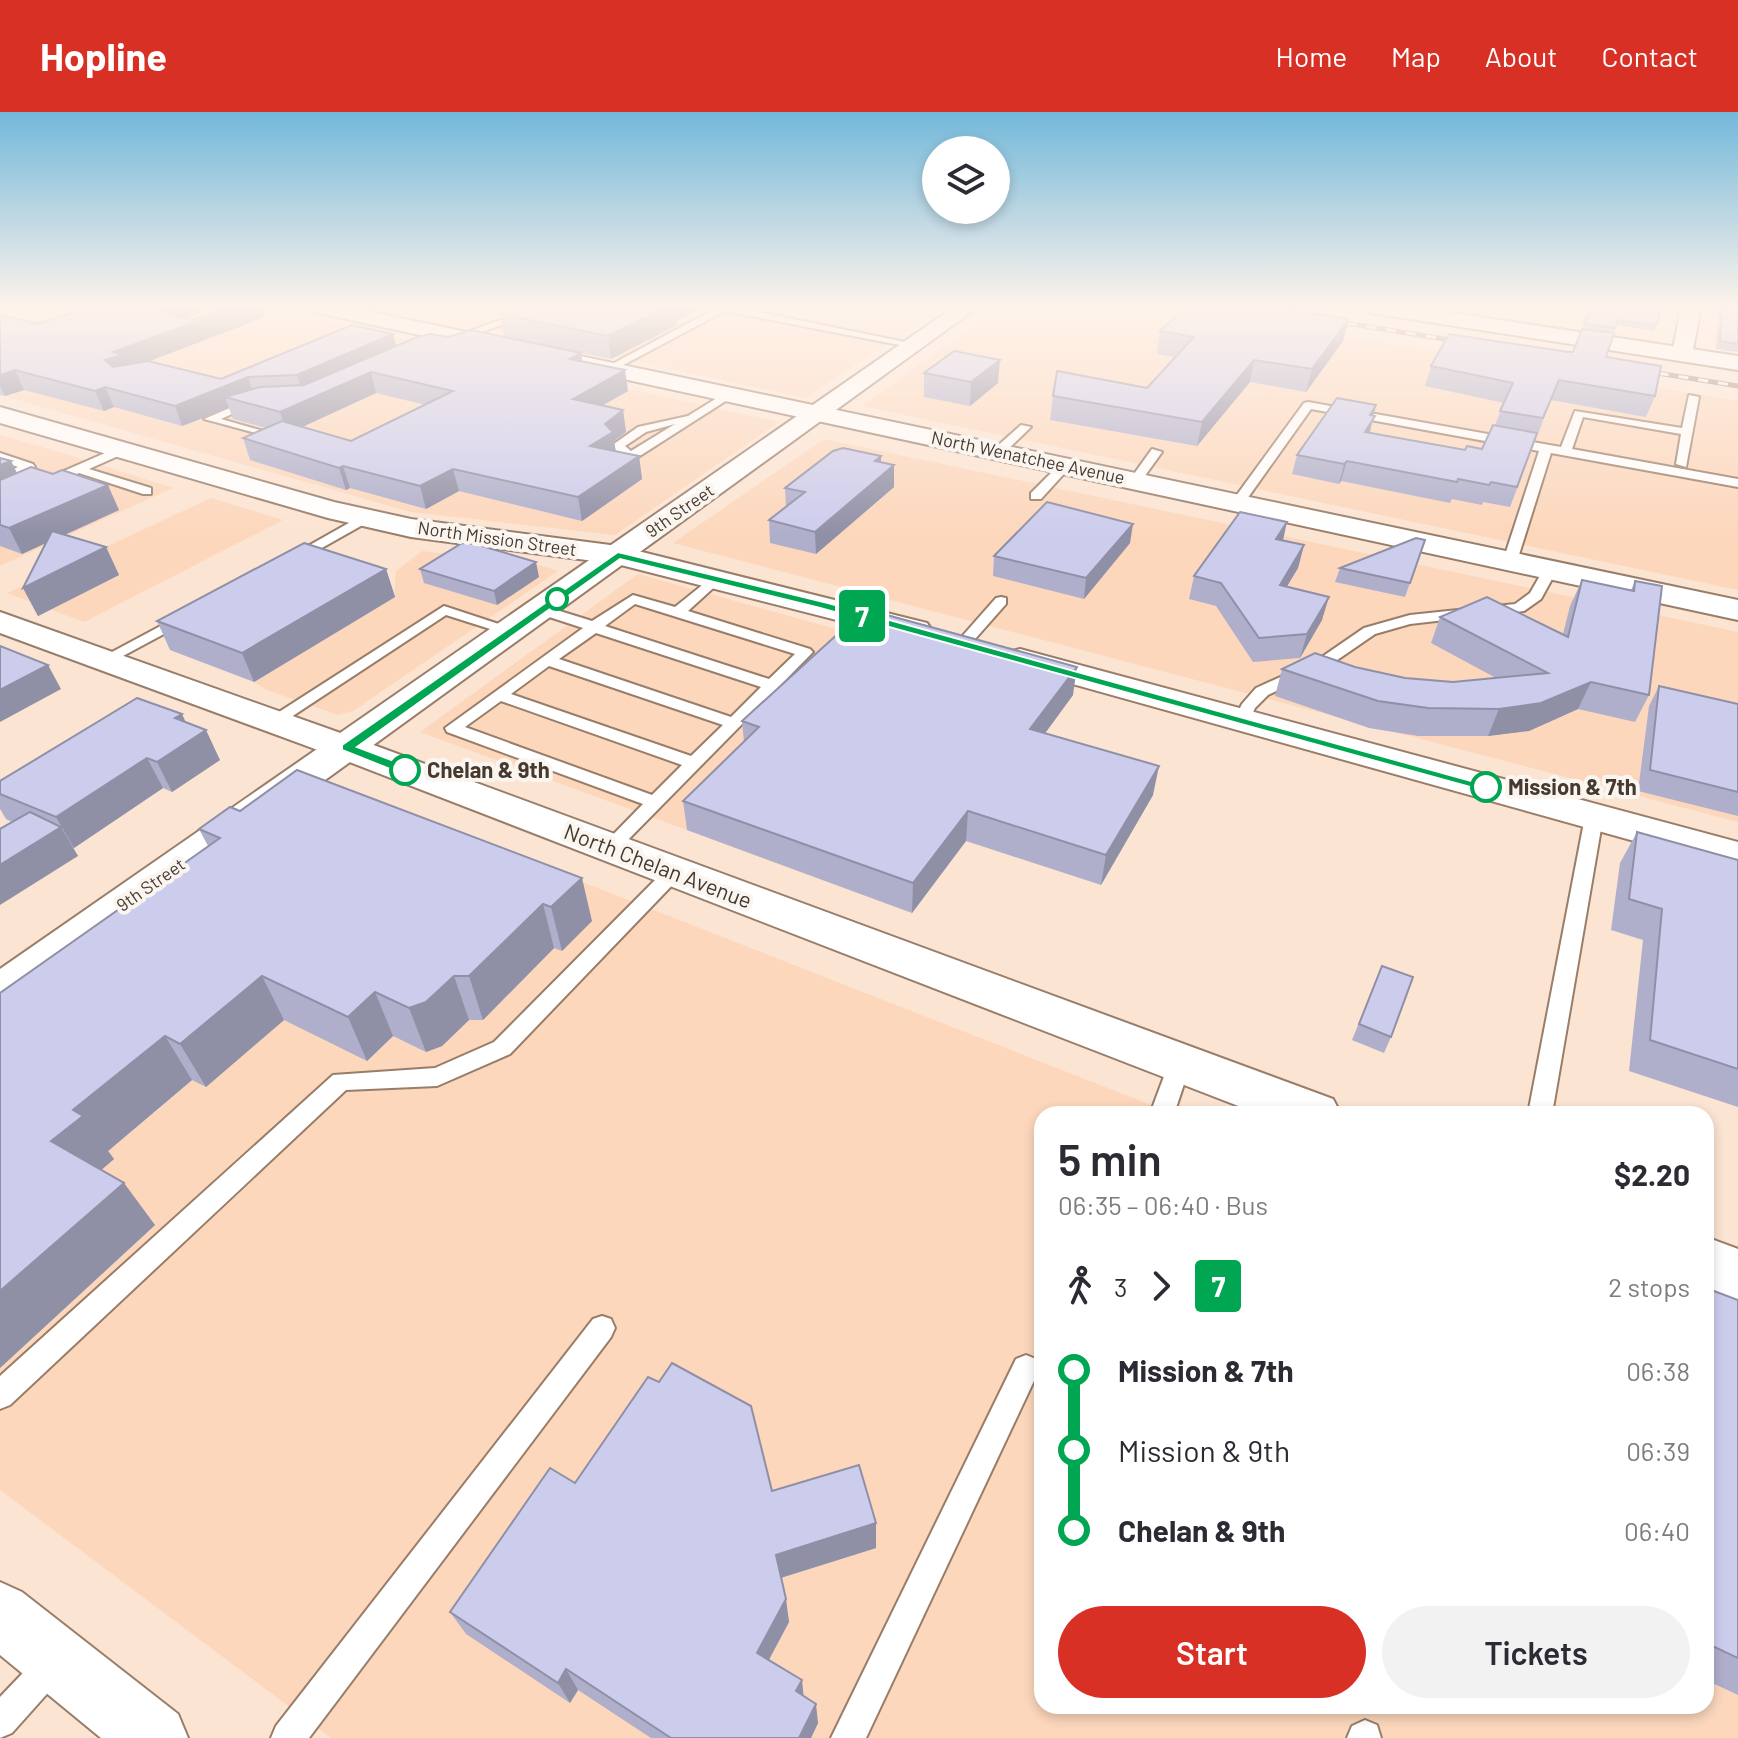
<!DOCTYPE html>
<meta charset="utf-8">
<style>
body{margin:0;font-family:Barlow,sans-serif;background:#f2f2f3;color:#2b2b33;height:100vh;display:flex;flex-direction:column;font-size:30px;white-space:nowrap}
*{box-sizing:border-box;margin:0}
p{font-size:26px;color:#7c7c81}
.icon{flex:none;width:44px;height:44px;fill:none;stroke:currentColor;stroke-width:2;stroke-linecap:round;stroke-linejoin:round}
.map{position:relative;flex:1;overflow:hidden}
.panel{position:absolute;left:1034px;top:994px;width:680px;height:608px;display:flex;flex-direction:column;background:#fff;border-radius:24px;box-shadow:0 4px 12px #0003}
.panel>*{flex:none}
.badge{padding:0 16px;border-radius:6px;font-size:28px;line-height:52px}
.tools{position:absolute;left:922px;top:24px;display:grid;gap:16px}
.tools a{display:grid;place-items:center;width:88px;height:88px;border-radius:50%;background:#fff;box-shadow:0 4px 12px #0003;font-size:40px}
.map>.badge{position:absolute;translate:-50% -50%;box-shadow:0 0 0 4px #fff}
.legs{display:flex;align-items:center;gap:12px;height:88px;padding:0 24px;font-size:26px}
.legs p{margin-inline-start:auto}
.summary{display:flex;align-items:center;justify-content:space-between;height:136px;padding:0 24px}
h1{font-size:44px;font-weight:600;line-height:60px}
.button{display:flex;gap:16px;margin-top:auto;padding:16px 24px}
.button a{flex:1;height:92px;border-radius:48px;background:#d93025;color:#fff;font-size:32px;font-weight:600;line-height:92px;text-align:center}
.button a+a{background:#f2f2f3;color:#2b2b33}
ul{padding:0 24px;list-style:none}
li{display:flex;align-items:center;gap:28px;height:80px;font-size:30px}
li i{display:grid;place-items:center;width:12px;height:100%;margin:0 10px;background:currentColor}
li i::after{content:'';width:20px;height:20px;margin:-10px;border:6px solid;border-radius:50%;background:#fff}
li p{margin-inline-start:auto}
li:first-child i{background:linear-gradient(#0000 50%,currentColor 0)}
li:last-child i{background:linear-gradient(currentColor 50%,#0000 0)}
header{display:flex;align-items:center;gap:48px;box-sizing:border-box;height:112px;padding:0 40px;background:#d93025;color:#fff}
header strong{font-size:38px}
nav{display:flex;gap:44px;margin-inline-start:auto;font-size:28px}
.map>svg:first-child{display:block}
.built{fill:#fcd7bc}
.lines{fill:none;stroke-linecap:round;stroke-linejoin:round}
.lane-casing{stroke:#987d69;stroke-width:4}
.street-casing{stroke:#987d69;stroke-width:4}
.secondary-casing{stroke:#987d69;stroke-width:4}
.primary-casing{stroke:#987d69;stroke-width:4}
.lane{fill:#fff;fill-rule:evenodd}
.street{fill:#fff;fill-rule:evenodd}
.secondary{fill:#fff;fill-rule:evenodd}
.primary{fill:#fff;fill-rule:evenodd}
.rail-casing{stroke:#98877a;stroke-width:5}
.rail{stroke:#fbf5f0;stroke-width:3;stroke-dasharray:10;stroke-linecap:butt}
.wall{fill:#afafcc;fill-rule:evenodd}
.shaded-wall{fill:#8f8fa6}
.building{fill:#cccced;stroke:#8f8fa6;stroke-width:2}
.line-1{fill:#00a651;stroke:#fff;stroke-width:2}
.stop-1-dot{fill:#fff;stroke:#00a651;stroke-width:4}
.labels{text-anchor:middle;stroke-width:8;stroke-linejoin:round;paint-order:stroke}
.far-street-label{font-size:18px;fill:#453930;stroke:#fbf5f0}
.stop-label{font-size:22px;font-weight:bold;fill:#453930;stroke:#fbf5f0;text-anchor:start}
.street-label{font-size:22px;fill:#453930;stroke:#fbf5f0}
</style>
<header>
<strong>Hopline</strong>
<nav><a>Home</a><a>Map</a><a>About</a><a>Contact</a></nav>
</header>
<div class="map">
<svg width="1738" height="1626" viewBox="0 0 1738 1626">
<rect width="100%" height="100%" fill="#fce4d2"/>
<g class="built">
<path d="M0 195H260L779 310 615 423 411 400 0 283Z"/>
<path d="M382 195H942L805 286Z"/>
<path d="M999 195H1135L1426 237 1738 289V478L862 294Z"/>
<path d="M0 323 73 344 173 376 0 454Z"/>
<path d="M824 327 1738 520V710L673 431Z"/>
<path d="M211 386 283 408 84 510 7 481Z"/>
<path d="M422 439 539 453 558 459 353 599 338 603 267 578 254 570 394 485 396 459Z"/>
<path d="M638 462 1073 583 912 801 420 620Z"/>
<path d="M340 675 1174 1002H1042V1594H1706V1217L1738 1230V1626H331L0 1378V920Z"/>
</g>
<g class="lines">
<defs>
<g id="lane">
<path d="M215 195H229L179 217 167 214Z"/>
<path d="M259 195H273L239 209 231 207Z"/>
<path d="M359 195H373L349 205 344 202Z"/>
<path d="M535 195H550L463 227 454 225Z"/>
<path d="M718 195H734L920 233 915 236 725 199 612 259 603 257Z"/>
<path d="M725 281 735 283 635 347H627L611 334 638 315 688 304ZM675 312 631 339 625 334 646 320Z"/>
<path d="M1689 283 1699 285 1686 355 1676 352 1681 322 1583 305 1572 337 1738 367V375L1551 341 1517 449 1510 453 1503 449 1539 339 1311 297 1242 394 1231 391 1304 291 1308 290 1561 335 1575 299 1682 316Z"/>
<path d="M251 287 261 289 221 307 274 322V326L204 307Z"/>
<path d="M1021 313 1031 315 1002 343H994V337Z"/>
<path d="M121 334 125 335V341L89 357 151 376V382H143L79 361 0 396V387Z"/>
<path d="M1152 337 1162 340 1139 372H1131L1129 369Z"/>
<path d="M0 341 33 352 35 355 0 371V363L18 355 0 349Z"/>
<path d="M1061 351 1071 354 1041 387H1031V381Z"/>
<path d="M363 403 375 406 297 450 285 447Z"/>
<path d="M1550 454 1557 458 1541 487 1524 499 1410 512 1375 522 1327 555 1268 583 1255 596 1248 612 1242 613 1234 608 1242 592 1256 576 1316 549 1364 516 1410 503 1515 492 1530 481 1545 455Z"/>
<path d="M716 462 721 463V469L688 499 810 537 813 540 617 739H603L601 735 643 692 447 620 445 616 583 516 537 501V495H547L592 509 633 483 675 495ZM635 492 795 542 769 567 605 514ZM596 521 761 575 731 605 559 547ZM549 554 723 613 691 644 511 582ZM501 589 682 653 652 683 465 615Z"/>
<path d="M1001 485 1006 486V492L968 535H958V529L996 486Z"/>
<path d="M444 494 520 519 512 524 446 503 279 613 273 614 265 609Z"/>
<path d="M183 502 188 503V509L110 551 105 553 97 548Z"/>
<path d="M1594 699 1603 705 1552 1002H1528L1585 705Z"/>
<path d="M674 754 681 756 684 760 681 764 510 942 437 974 346 978 10 1293 0 1297V1264L333 963 435 956 494 930 667 756Z"/>
<path d="M1180 942 1188 945 1191 951 1174 1002H1150L1169 951 1172 945Z"/>
<path d="M602 1204 611 1207 615 1216 611 1225 309 1626H271L276 1614 593 1207Z"/>
<path d="M1026 1243 1036 1247 1040 1256 866 1626H831L1016 1247Z"/>
<path d="M51 1538 62 1543 67 1554 62 1565 12 1621 0 1626V1585L40 1543Z"/>
<path d="M1365 1608 1377 1613 1381 1626H1347L1352 1614Z"/>
</g>
<g id="street">
<path d="M1681 195H1701L1692 243 1682 249 1672 243Z"/>
<path d="M0 1470 22 1480 178 1602 188 1626H101L0 1543Z"/>
</g>
<g id="secondary">
<path d="M954 195H978L16 892 0 897V857Z"/>
<path d="M1361 195H1414L1738 244V258L1371 201Z"/>
</g>
<g id="primary">
<path d="M308 195H348L1738 488V508L318 201Z"/>
<path d="M0 295 334 390 411 407 618 434 927 511 932 518 927 525 915 528 617 452 411 425 328 406 0 311Z"/>
<path d="M0 500 360 628 1333 987 1341 1002H1259L334 644 0 521Z"/>
<path d="M1020 537 1738 730V758L1008 554 1003 547 1008 540Z"/>
<path d="M1706 1125 1738 1137V1189L1706 1176Z"/>
</g>
</defs>
<use href="#lane" class="lane-casing"/>
<use href="#street" class="street-casing"/>
<use href="#secondary" class="secondary-casing"/>
<use href="#primary" class="primary-casing"/>
<use href="#lane" class="lane"/>
<use href="#street" class="street"/>
<use href="#secondary" class="secondary"/>
<use href="#primary" class="primary"/>
<defs>
<g id="rail">
<path d="M1327 208 1469 231"/>
<path d="M1639 258 1738 274"/>
</g>
</defs>
<use href="#rail" class="rail-casing"/>
<use href="#rail" class="rail"/>
</g>
<g class="wall">
<path d="M90 195H207L183 205 192 208 227 195H262L265 205 148 249 221 267 393 222 396 234 582 249 628 279 602 294 623 298 626 320 614 329 616 340 639 344 642 367 582 409 459 379 426 397 350 376 346 378 250 348 243 326 266 316 233 307 229 296 182 314 114 295 104 299 24 278 5 284 0 283V203L38 212ZM376 281 426 293 351 329 302 315Z"/>
<path d="M516 195H703L676 209 677 213 611 247 504 225 500 202Z"/>
<path d="M1591 195 1657 213 1654 219 1616 213 1606 245 1655 284 1646 305 1551 288 1510 395 1483 390 1482 393 1452 387 1450 391 1341 369 1339 372 1292 362 1297 343 1373 304 1370 321 1465 338 1482 337 1495 313 1504 291 1425 274 1431 254 1573 240Z"/>
<path d="M1719 195H1738V240L1716 237Z"/>
<path d="M1349 207 1343 229 1306 280 1250 270 1197 334 1050 308 1053 284 1147 276 1175 245 1157 242 1160 219Z"/>
<path d="M924 261 998 271 970 294 924 285Z"/>
<path d="M881 344V350L894 375 816 442 770 431 769 408 786 395 785 376Z"/>
<path d="M0 346 11 349 17 361 119 398 65 423 106 435 119 463 38 504 23 476 45 431 22 442 0 434Z"/>
<path d="M1283 428 1304 433 1298 456 1287 474 1322 508 1300 546 1253 550 1216 494 1189 487 1194 464Z"/>
<path d="M1425 428 1405 485 1335 470 1340 456Z"/>
<path d="M1130 431 1084 487 993 464 994 444Z"/>
<path d="M386 457 395 485 254 570 170 538 157 509Z"/>
<path d="M420 457 539 465 497 493 424 471Z"/>
<path d="M1582 468 1631 478 1635 469 1649 583 1635 610 1578 597 1529 619 1488 624H1418L1369 616 1275 584 1282 557 1355 555 1405 566 1453 570 1496 566 1431 531 1440 505 1563 522 1570 494Z"/>
<path d="M1659 574 1738 592V704L1638 679 1649 594Z"/>
<path d="M1073 583 1045 621 1153 683 1101 773 966 729 912 801 687 718 683 689 744 630 742 609Z"/>
<path d="M185 610 220 648 172 680 163 676 74 736 72 735 78 744 6 707 0 697V669Z"/>
<path d="M297 658 592 809 562 839 554 836 483 908H469L442 934 426 940 393 924 367 949 284 908 206 975 192 968 108 1039 114 1047 101 1058 155 1113 0 1256 208 734 199 717 240 699Z"/>
<path d="M1637 720 1738 748V995L1629 959 1643 828 1611 818 1620 751Z"/>
<path d="M1382 854 1391 925 1384 941 1352 928Z"/>
<path d="M1706 1176 1738 1188V1583L1706 1568Z"/>
<path d="M575 1371 772 1379 876 1411V1436L781 1466 789 1510 769 1548 804 1584 818 1611 811 1626H651L578 1578 570 1591 466 1522 450 1500Z"/>
</g>
<g class="shaded-wall">
<path d="M157 195H207L164 213Z"/>
<path d="M237 195H262L265 205 129 257 113 267 105 248 113 240Z"/>
<path d="M667 195H703L676 209 677 213 611 247 608 224Z"/>
<path d="M1349 207 1343 229 1306 280 1312 257Z"/>
<path d="M393 222 398 241 303 283 297 263Z"/>
<path d="M581 241 584 262 570 247Z"/>
<path d="M1000 248 998 271 970 294 971 270Z"/>
<path d="M1254 248 1250 270 1197 334 1202 310Z"/>
<path d="M15 258 24 278 5 284 0 274V263Z"/>
<path d="M625 258 628 279 576 308 573 287Z"/>
<path d="M371 260 376 281 287 322 280 300Z"/>
<path d="M248 265 255 285H225L229 296 182 314 175 294Z"/>
<path d="M105 275 114 295 104 299 95 279Z"/>
<path d="M1376 293 1369 323 1360 339 1370 303Z"/>
<path d="M623 298 626 320 614 329 616 342 590 334 605 312Z"/>
<path d="M639 344 642 367 582 409 578 385Z"/>
<path d="M881 344V364L894 353V375L816 442 815 420 875 349Z"/>
<path d="M11 349 23 374 0 384V353Z"/>
<path d="M1347 349 1341 369 1339 372 1344 352Z"/>
<path d="M343 354 350 376 346 378 339 356Z"/>
<path d="M453 357 459 379 426 397 420 374Z"/>
<path d="M108 373 119 398 22 442 9 416Z"/>
<path d="M1287 410 1282 433 1276 427Z"/>
<path d="M1133 412 1130 431 1084 487 1086 466Z"/>
<path d="M1304 433 1298 456 1274 496 1280 473Z"/>
<path d="M106 435 119 463 38 504 23 476Z"/>
<path d="M536 450 539 465 497 493 494 479Z"/>
<path d="M386 457 395 485 254 570 242 541Z"/>
<path d="M1329 485 1322 508 1300 546 1307 522Z"/>
<path d="M48 553 61 577 0 610V578Z"/>
<path d="M1077 555 1073 583 1027 646 1030 617Z"/>
<path d="M1591 570 1578 597 1529 619 1488 624 1499 597Z"/>
<path d="M182 602 193 626 206 618 220 648 172 680 157 650 175 606Z"/>
<path d="M147 646 163 676 74 736 56 705Z"/>
<path d="M1159 654 1153 683 1101 773 1106 743Z"/>
<path d="M968 699 966 729 912 801 913 771Z"/>
<path d="M61 715 78 744 0 793V753Z"/>
<path d="M582 766 592 809 562 839 551 795Z"/>
<path d="M543 792 554 836 483 908 469 864Z"/>
<path d="M262 864 284 908 206 975 180 932Z"/>
<path d="M454 864 469 908 442 934 426 940 409 896Z"/>
<path d="M375 880 393 924 367 949 348 905Z"/>
<path d="M165 924 192 968 108 1039 114 1047 85 1072 51 1029 73 998Z"/>
<path d="M124 1071 155 1113 0 1256V1179Z"/>
<path d="M876 1411V1436L780 1466 776 1443Z"/>
<path d="M786 1487 789 1510 761 1562 757 1541Z"/>
<path d="M566 1557 578 1578 570 1591 558 1571Z"/>
<path d="M802 1568 804 1588 796 1579Z"/>
<path d="M816 1592 818 1611 811 1626H799Z"/>
</g>
<g class="building">
<path d="M90 195H158L159 198 192 208 227 195H237L113 240 123 243 105 248 113 255 148 249 221 267 352 213 393 222 297 263 248 265 175 294 105 275 95 279 15 258 0 263V203L38 212Z"/>
<path d="M516 195H667L608 224 500 202Z"/>
<path d="M1186 195H1272L1349 207 1312 257 1254 248 1202 310 1053 284 1057 259 1147 276 1194 225 1160 219Z"/>
<path d="M1591 195H1661L1657 213 1618 208 1615 216 1584 212Z"/>
<path d="M1722 195H1738V232L1720 229Z"/>
<path d="M1582 217 1614 221 1606 245 1661 254 1655 284 1559 268 1543 306 1500 299 1513 271 1431 254 1449 222 1568 240H1573Z"/>
<path d="M471 218 581 241 570 247 625 258 573 287 623 298 605 312 613 320 590 334 639 344 578 385 453 357 420 374 343 354 339 356 243 326 282 309 351 329 453 279 371 260 280 300 225 285 260 275 304 273 415 226 430 222 448 225Z"/>
<path d="M954 239 1000 248 971 270 924 261Z"/>
<path d="M1337 286 1376 293 1370 303 1375 304 1365 320 1465 338 1467 334 1482 337 1493 313 1537 321 1517 375 1491 370 1489 373 1458 367 1457 370 1347 349 1344 352 1297 343Z"/>
<path d="M843 336 881 344 875 349 894 353 815 420 769 408 805 380 785 376 833 339Z"/>
<path d="M0 346 11 349 0 353Z"/>
<path d="M31 355 53 362 62 358 108 373 9 416 0 413V368Z"/>
<path d="M1047 390 1133 412 1086 466 994 444Z"/>
<path d="M1240 400 1287 410 1276 427 1304 433 1280 473 1329 485 1307 522 1259 526 1221 471 1194 464Z"/>
<path d="M52 419 106 435 23 476Z"/>
<path d="M1416 426 1425 428 1410 471 1340 456Z"/>
<path d="M304 431 386 457 242 541 157 509Z"/>
<path d="M462 431 475 432 536 450 494 479 420 457Z"/>
<path d="M1582 468 1634 479 1635 469 1662 474 1649 583 1591 570 1541 591 1499 597 1428 596 1378 589 1282 557 1315 541 1355 555 1405 566 1453 570 1548 561 1440 505 1487 485 1568 525Z"/>
<path d="M865 497 1077 555 1030 617 1159 654 1106 743 968 699 913 771 683 689 759 615 742 609Z"/>
<path d="M0 534 48 553 0 578Z"/>
<path d="M1659 574 1738 592V680L1650 658Z"/>
<path d="M137 586 182 602 175 606 206 618 157 650 147 646 56 705 0 682V669Z"/>
<path d="M297 658 582 766 551 795 543 792 469 864H454L426 890 409 896 375 880 348 905 262 864 180 932 165 924 73 998 83 1004 51 1029 124 1071 0 1179V881L220 726 199 717 230 695 240 699Z"/>
<path d="M30 700 61 715 0 753V717Z"/>
<path d="M1637 720 1738 748V957L1650 928 1662 797 1629 787Z"/>
<path d="M1382 854 1413 865 1391 925 1359 912Z"/>
<path d="M1706 1176 1738 1188V1546L1706 1531Z"/>
<path d="M672 1251 751 1294 772 1379 859 1353 876 1411 776 1443 786 1487 757 1541 802 1568 796 1579 816 1592 799 1626H671L566 1557 558 1571 450 1500 550 1356 575 1371 648 1265 659 1270Z"/>
</g>
<linearGradient id="sky" x2="0" y2="1"><stop stop-color="#73b8da"/><stop offset="0.46" stop-color="#fef3eb"/><stop offset="1" stop-color="#fef3eb" stop-opacity="0"/></linearGradient>
<rect width="1738" height="423" fill="url(#sky)"/>
<path class="line-1" d="M618 440 828 491 1493 675 1481 678 820 496 620 447 357 635 410 655V661H400L342 638V633Z"/>
<g class="stop-1-dot">
<circle cx="557" cy="487" r="10"/>
<circle cx="405" cy="658" r="14"/>
<circle cx="1486" cy="675" r="14"/>
</g>
<g class="labels">
<g class="far-street-label">
<text transform="translate(1028 346) rotate(12)" y="6">North Wenatchee Avenue</text>
<text transform="translate(680 399) rotate(-35)" y="6">9th Street</text>
<text transform="translate(497 427) rotate(8)" y="6">North Mission Street</text>
<text transform="translate(151 773) rotate(-35)" y="6">9th Street</text>
</g>
<g class="stop-label">
<text x="427" y="666">Chelan &amp; 9th</text>
<text x="1508" y="683">Mission &amp; 7th</text>
</g>
<g class="street-label">
<text transform="translate(658 754) rotate(21)" y="8">North Chelan Avenue</text>
</g>
</g>
</svg>
<div class="tools">
<a><svg class="icon" aria-label="layers" viewBox="0 0 24 24"><path d="M12 4l9 5-9 5-9-5zM3 14l9 5 9-5"/></svg></a>
</div>
<b class="badge" style="left:862px;top:504px;background:#00a651;color:#fff">7</b>
<section class="panel">
<div class="summary"><div><h1>5 min</h1><p>06:35 – 06:40 · Bus</p></div><b>$2.20</b></div>
<div class="legs"><svg class="icon" aria-label="walk" viewBox="0 0 24 24"><circle cx="13" cy="4" r="2"/><path d="M13 8l-2 6 4 7M11 14l-3 7M7 12l3-4h3l4 4"/></svg>3<svg class="icon" aria-label="forward" viewBox="0 0 24 24"><path d="M9 5l7 7-7 7"/></svg><b class="badge" style="background:#00a651;color:#fff">7</b><p>2 stops</p></div>
<ul>
<li><i style="color:#00a651"></i><b>Mission &amp; 7th</b><p>06:38</p></li>
<li><i style="color:#00a651"></i><span>Mission &amp; 9th</span><p>06:39</p></li>
<li><i style="color:#00a651"></i><b>Chelan &amp; 9th</b><p>06:40</p></li>
</ul>
<div class="button"><a>Start</a><a>Tickets</a></div>
</section>
</div>
